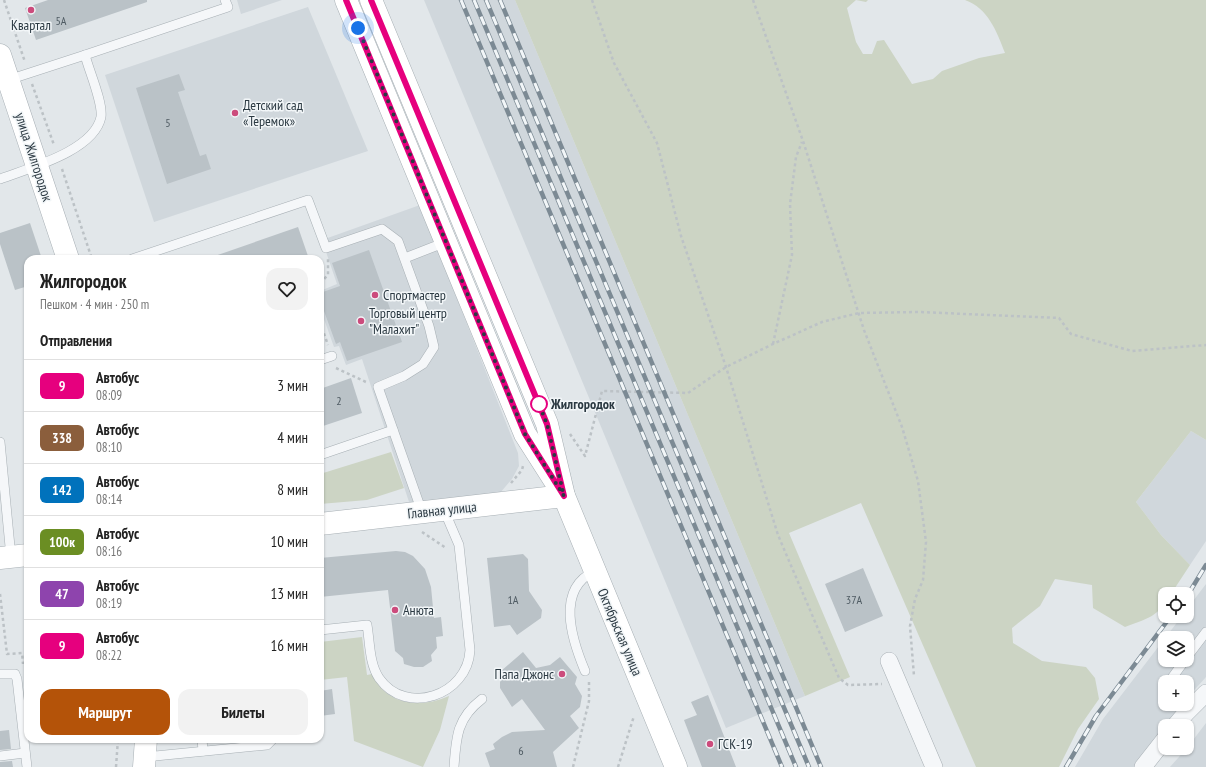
<!DOCTYPE html>
<html lang="ru">
<meta charset="utf-8">
<style>
body{margin:0;font-family:"PT Sans Narrow",sans-serif;background:#f2f2f2;color:#222;height:100vh;display:flex;flex-direction:column;font-size:15px;white-space:nowrap}
*{box-sizing:border-box;margin:0}
p{font-size:13px;color:#767676}
.icon{flex:none;width:22px;height:22px;fill:none;stroke:currentColor;stroke-width:2;stroke-linecap:round;stroke-linejoin:round}
.map{position:relative;flex:1;overflow:hidden}
.sheet{position:absolute;left:24px;top:255px;width:300px;height:488px;display:flex;flex-direction:column;background:#fff;border-radius:12px;box-shadow:0 1px 3px #0004}
.sheet>*{flex:none}
.badge{padding:0 8px;border-radius:6px;font-size:14px;line-height:26px}
.buttons{position:absolute;left:1158px;top:587px;display:grid;gap:8px}
.buttons a{display:grid;place-items:center;width:36px;height:36px;border-radius:8px;background:#fff;box-shadow:0 1px 3px #0004;font-size:20px}
.you{position:absolute;width:20px;height:20px;margin:-10px;border:3px solid #fff;border-radius:50%;background:#1a73e8;box-shadow:0 0 0 6px #1a73e833}
.map>.badge{position:absolute;translate:-50% -50%;box-shadow:0 0 0 2px #fff}
h2{padding:0 16px;font-size:15px;line-height:36px}
.round{display:grid;place-items:center;flex:none;width:42px;height:42px;border-radius:12px;background:#f2f2f2}
.headline{display:flex;align-items:center;justify-content:space-between;height:68px;padding:0 16px}
h1{font-size:19px;font-weight:700;line-height:30px}
.primary-button{display:flex;gap:8px;margin-top:auto;padding:8px 16px}
.primary-button a{flex:1;height:46px;border-radius:12px;background:#b45309;color:#fff;font-size:16px;font-weight:700;line-height:46px;text-align:center}
.primary-button a+a{background:#f2f2f2;color:#222}
ul{padding:0;list-style:none}
li{display:flex;align-items:center;gap:12px;height:52px;padding:0 16px;border-top:1px solid #e0e0e0}
li div{flex:1}
li b{display:block;font-size:15px}
li em{font-style:normal}
li .badge{min-width:44px;font-weight:700;text-align:center}
.map>svg:first-child{display:block}
.built{fill:#d0d7dc;fill-rule:evenodd}
.green{fill:#ccd4c4}
.building{fill:#bac2c7}
.lines{fill:none;stroke-linecap:round;stroke-linejoin:round}
.lane-casing{stroke:#a7afb4;stroke-width:10}
.street-casing{stroke:#a7afb4;stroke-width:18}
.secondary-casing{stroke:#a7afb4;stroke-width:23}
.path{stroke:#bcc2c6;stroke-width:2.5;stroke-dasharray:3 3;stroke-linecap:butt}
.lane{stroke:#f5f7f9;stroke-width:9}
.street{stroke:#f5f7f9;stroke-width:17}
.secondary{stroke:#fff;stroke-width:22}
.rail-casing{stroke:#7c8a94;stroke-width:4.5}
.rail{stroke:#f2f6f8;stroke-width:3;stroke-dasharray:9;stroke-linecap:butt}
.line-casing{stroke:#fff;stroke-width:9}
.line{stroke:#e6007e;stroke-width:6}
.walk{stroke:#2b3942;stroke-width:4;stroke-dasharray:0 7.2}
.poi-dot{fill:#cc4b7c;stroke:#f2f6f8;stroke-width:1.5}
.stop-dot{fill:#fff;stroke:#e6007e;stroke-width:2}
.labels{text-anchor:middle;stroke-width:3;stroke-linejoin:round;paint-order:stroke}
.number-label{font-size:12px;fill:#4f5b63}
.poi-label{font-size:14px;fill:#2b3942;stroke:#f2f6f8;text-anchor:start}
.street-label{font-size:14px;fill:#2b3942;stroke:#f2f6f8}
.stop-label{font-size:14px;font-weight:bold;fill:#2b3942;stroke:#f2f6f8;text-anchor:start}
</style>
<div class="map">
<svg width="1206" height="767" viewBox="0 0 1206 767">
<rect width="100%" height="100%" fill="#e2e7ea"/>
<g class="built">
<path d="M237 0H282L241 14Z"/>
<path d="M424 0H515L805 696 726 728Z"/>
<path d="M308 7 368 151 154 222 105 75Z"/>
<path d="M420 205 518 453 519 466 512 479 500 493 410 505 362 359 346 365 339 346 334 347 320 308V291L337 284 322 240Z"/>
<path d="M1191 431 1206 440V541L1190 565 1161 535 1136 502Z"/>
<path d="M1206 584V677L1187 698V682H1165V704H1181L1135 767H1075L1103 719 1182 616H1187V609ZM1165 638H1187V660H1165Z"/>
<path d="M1206 723V767H1170L1187 748Z"/>
</g>
<g class="green">
<path d="M515 0H868L866 2 856 0 847 8 856 42 863 54H872L877 41 884 40 912 84 933 79 942 71 979 58 1005 53C997 32 988 8 965 0H1206V440L1191 431 1136 502 1161 535 1190 565 1171 594H1165C1165 616 1142 620 1125 627L1093 608 1092 585 1055 579 1040 606 1012 628 1013 643 1042 661 1086 667 1095 678 1099 699 1078 729 1059 767H976L861 503 789 533 850 677 805 696Z"/>
<path d="M391 452 404 488 367 500 320 504V474Z"/>
<path d="M362 637 367 675 372 674C386 705 420 709 449 696L440 730 423 767 354 741 347 677 320 680V642Z"/>
</g>
<g class="building">
<path d="M48 0H147V2L36 40 25 8Z"/>
<path d="M179 74 185 90 178 92 200 156 206 154 211 169 167 184 136 88Z"/>
<path d="M30 223 42 259H28V286L15 290 0 244V233Z"/>
<path d="M298 227 309 259H212V257Z"/>
<path d="M369 250 402 342 347 361 340 342 336 344 320 300V293L340 286 332 263Z"/>
<path d="M351 378 362 413 320 427V389Z"/>
<path d="M396 551 405 552 413 556 425 569 431 587 434 618 441 617 443 636 436 637 437 648 431 655 432 661 423 667H414L404 664 403 658 395 651 388 590 320 597V558Z"/>
<path d="M523 554 528 559 529 591 542 610 541 618 517 635 510 625 494 627 487 558Z"/>
<path d="M863 568 883 616 845 632 825 584Z"/>
<path d="M523 652 536 668 550 665 560 657 577 677 575 684 582 696 580 707 570 716 579 728 553 752 557 767H490L485 753 495 749 493 744 502 737 512 732 545 730 522 699 512 707 500 688V682L504 676 501 671Z"/>
<path d="M332 689 335 714 320 716V691Z"/>
<path d="M708 695 736 767H702L684 720 697 715 691 702Z"/>
<path d="M9 730 11 749 0 750V731Z"/>
<path d="M12 761 13 767H0V762Z"/>
</g>
<g class="lines">
<defs>
<g id="lane">
<path d="M85 55 228 7 225 0"/>
<path d="M0 179C29 168 94 151 101 117 103 102 89 71 85 55L8 80"/>
<path d="M405 258 446 242"/>
<path d="M132 259 308 200 326 248 382 229 398 241 429 326 434 347 423 364 404 376 378 387 422 512"/>
<path d="M320 360 332 356"/>
<path d="M0 442 11 557"/>
<path d="M320 455 393 430"/>
<path d="M320 630 367 625C370 642 369 663 379 678 406 717 468 695 470 650L459 545 444 510"/>
<path d="M1187 657 1206 632"/>
<path d="M585 671C572 640 555 589 595 571"/>
<path d="M0 674H15L17 679 27 767"/>
<path d="M1169 682 1185 660"/>
<path d="M202 739 203 751"/>
<path d="M0 756 25 753"/>
<path d="M145 757 267 745 273 739"/>
<path d="M454 767C456 737 457 718 482 699"/>
</g>
<g id="street">
<path d="M889 661 934 767"/>
<path d="M1175 726 1186 713 1206 693"/>
<path d="M1143 767 1165 739"/>
</g>
<g id="secondary">
<path d="M346 0 525 434 555 481"/>
<path d="M371 0 547 424 564 496 676 767"/>
<path d="M0 55 68 259"/>
<path d="M320 524 564 496"/>
<path d="M0 558 28 555"/>
<path d="M144 767 146 739"/>
</g>
</defs>
<use href="#lane" class="lane-casing"/>
<use href="#street" class="street-casing"/>
<use href="#secondary" class="secondary-casing"/>
<g class="path">
<path d="M4 0 25 62"/>
<path d="M592 0 614 63 657 143 681 236 726 367 778 535 839 678 848 685 882 684"/>
<path d="M753 0 803 141 864 330 902 427 918 481 926 542 923 580 915 599 910 626 914 676"/>
<path d="M32 84 54 145"/>
<path d="M62 169 92 259"/>
<path d="M320 283 328 275V259"/>
<path d="M320 322 328 345"/>
<path d="M773 344 792 255 790 204 796 157 802 142"/>
<path d="M336 368 368 383"/>
<path d="M570 434 585 456 602 391 688 393 726 367 773 344 822 322 859 313 919 312 1059 318 1071 334 1132 351 1206 345"/>
<path d="M511 483 522 470 523 466"/>
<path d="M422 532 446 548"/>
<path d="M0 594 7 654 22 653 23 664"/>
<path d="M116 767 118 739"/>
<path d="M573 767 589 701V682"/>
<path d="M618 767 634 716"/>
</g>
<use href="#lane" class="lane"/>
<use href="#street" class="street"/>
<use href="#secondary" class="secondary"/>
<defs>
<g id="rail">
<path d="M461 0 782 767"/>
<path d="M474 0 796 767"/>
<path d="M486 0 809 767"/>
<path d="M500 0 821 767"/>
<path d="M1189 593 1206 565"/>
<path d="M1066 767 1096 716 1171 616"/>
</g>
</defs>
<use href="#rail" class="rail-casing"/>
<use href="#rail" class="rail"/>
</g>
<g class="lines">
<defs>
<path id="line" d="M346 0 525 434 564 496 547 424 371 0"/>
</defs>
<use href="#line" class="line-casing"/>
<use href="#line" class="line"/>
<path class="walk" d="M358 28 525 434 564 496 547 424 539 404"/>
</g>
<g class="poi-dot">
<circle cx="31" cy="10" r="4"/>
<circle cx="235" cy="113" r="4"/>
<circle cx="375" cy="295" r="4"/>
<circle cx="361" cy="321" r="4"/>
<circle cx="395" cy="610" r="4"/>
<circle cx="562" cy="674" r="4"/>
<circle cx="710" cy="744" r="4"/>
</g>
<circle class="stop-dot" cx="539" cy="404" r="8"/>
<g class="labels">
<g class="number-label">
<text x="61" y="25">5А</text>
<text x="168" y="127">5</text>
<text x="339" y="405">2</text>
<text x="513" y="604">1А</text>
<text x="854" y="604">37А</text>
<text x="521" y="755">6</text>
</g>
<g class="poi-label">
<text x="31" y="30" text-anchor="middle">Квартал</text>
<text x="243" y="110">Детский сад<tspan x="243" dy="16">«Теремок»</tspan></text>
<text x="383" y="300">Спортмастер</text>
<text x="369" y="318">Торговый центр<tspan x="369" dy="16">"Малахит"</tspan></text>
<text x="403" y="615">Анюта</text>
<text x="554" y="679" text-anchor="end">Папа Джонс</text>
<text x="718" y="749">ГСК-19</text>
</g>
<g class="street-label">
<text transform="translate(34 157) rotate(72)" y="5">улица Жилгородок</text>
<text transform="translate(442 510) rotate(-6)" y="5">Главная улица</text>
<text transform="translate(620 632) rotate(67)" y="5">Октябрьская улица</text>
</g>
<g class="stop-label">
<text x="551" y="409">Жилгородок</text>
</g>
</g>
</svg>
<div class="buttons">
<a><svg class="icon" aria-label="locate" viewBox="0 0 24 24"><circle cx="12" cy="12" r="6"/><path d="M12 2v4M12 18v4M2 12h4M18 12h4"/></svg></a>
<a><svg class="icon" aria-label="layers" viewBox="0 0 24 24"><path d="M12 4l9 5-9 5-9-5zM3 14l9 5 9-5"/></svg></a>
<a>+</a>
<a>−</a>
</div>
<div class="you" style="left:358px;top:28px"></div>
<section class="sheet">
<div class="headline"><div><h1>Жилгородок</h1><p>Пешком · 4 мин · 250 m</p></div><a class="round"><svg class="icon" aria-label="heart" viewBox="0 0 24 24"><path d="M12 20l-8-8c-3-5 5-10 8-4 3-6 11-1 8 4z"/></svg></a></div>
<h2>Отправления</h2>
<ul>
<li><span class="badge" style="background:#e6007e;color:#fff">9</span><div><b>Автобус</b><p>08:09</p></div><em>3 мин</em></li>
<li><span class="badge" style="background:#8b5e3c;color:#fff">338</span><div><b>Автобус</b><p>08:10</p></div><em>4 мин</em></li>
<li><span class="badge" style="background:#0072bc;color:#fff">142</span><div><b>Автобус</b><p>08:14</p></div><em>8 мин</em></li>
<li><span class="badge" style="background:#6b8e23;color:#fff">100к</span><div><b>Автобус</b><p>08:16</p></div><em>10 мин</em></li>
<li><span class="badge" style="background:#8e44ad;color:#fff">47</span><div><b>Автобус</b><p>08:19</p></div><em>13 мин</em></li>
<li><span class="badge" style="background:#e6007e;color:#fff">9</span><div><b>Автобус</b><p>08:22</p></div><em>16 мин</em></li>
</ul>
<div class="primary-button"><a>Маршрут</a><a>Билеты</a></div>
</section>
</div>
